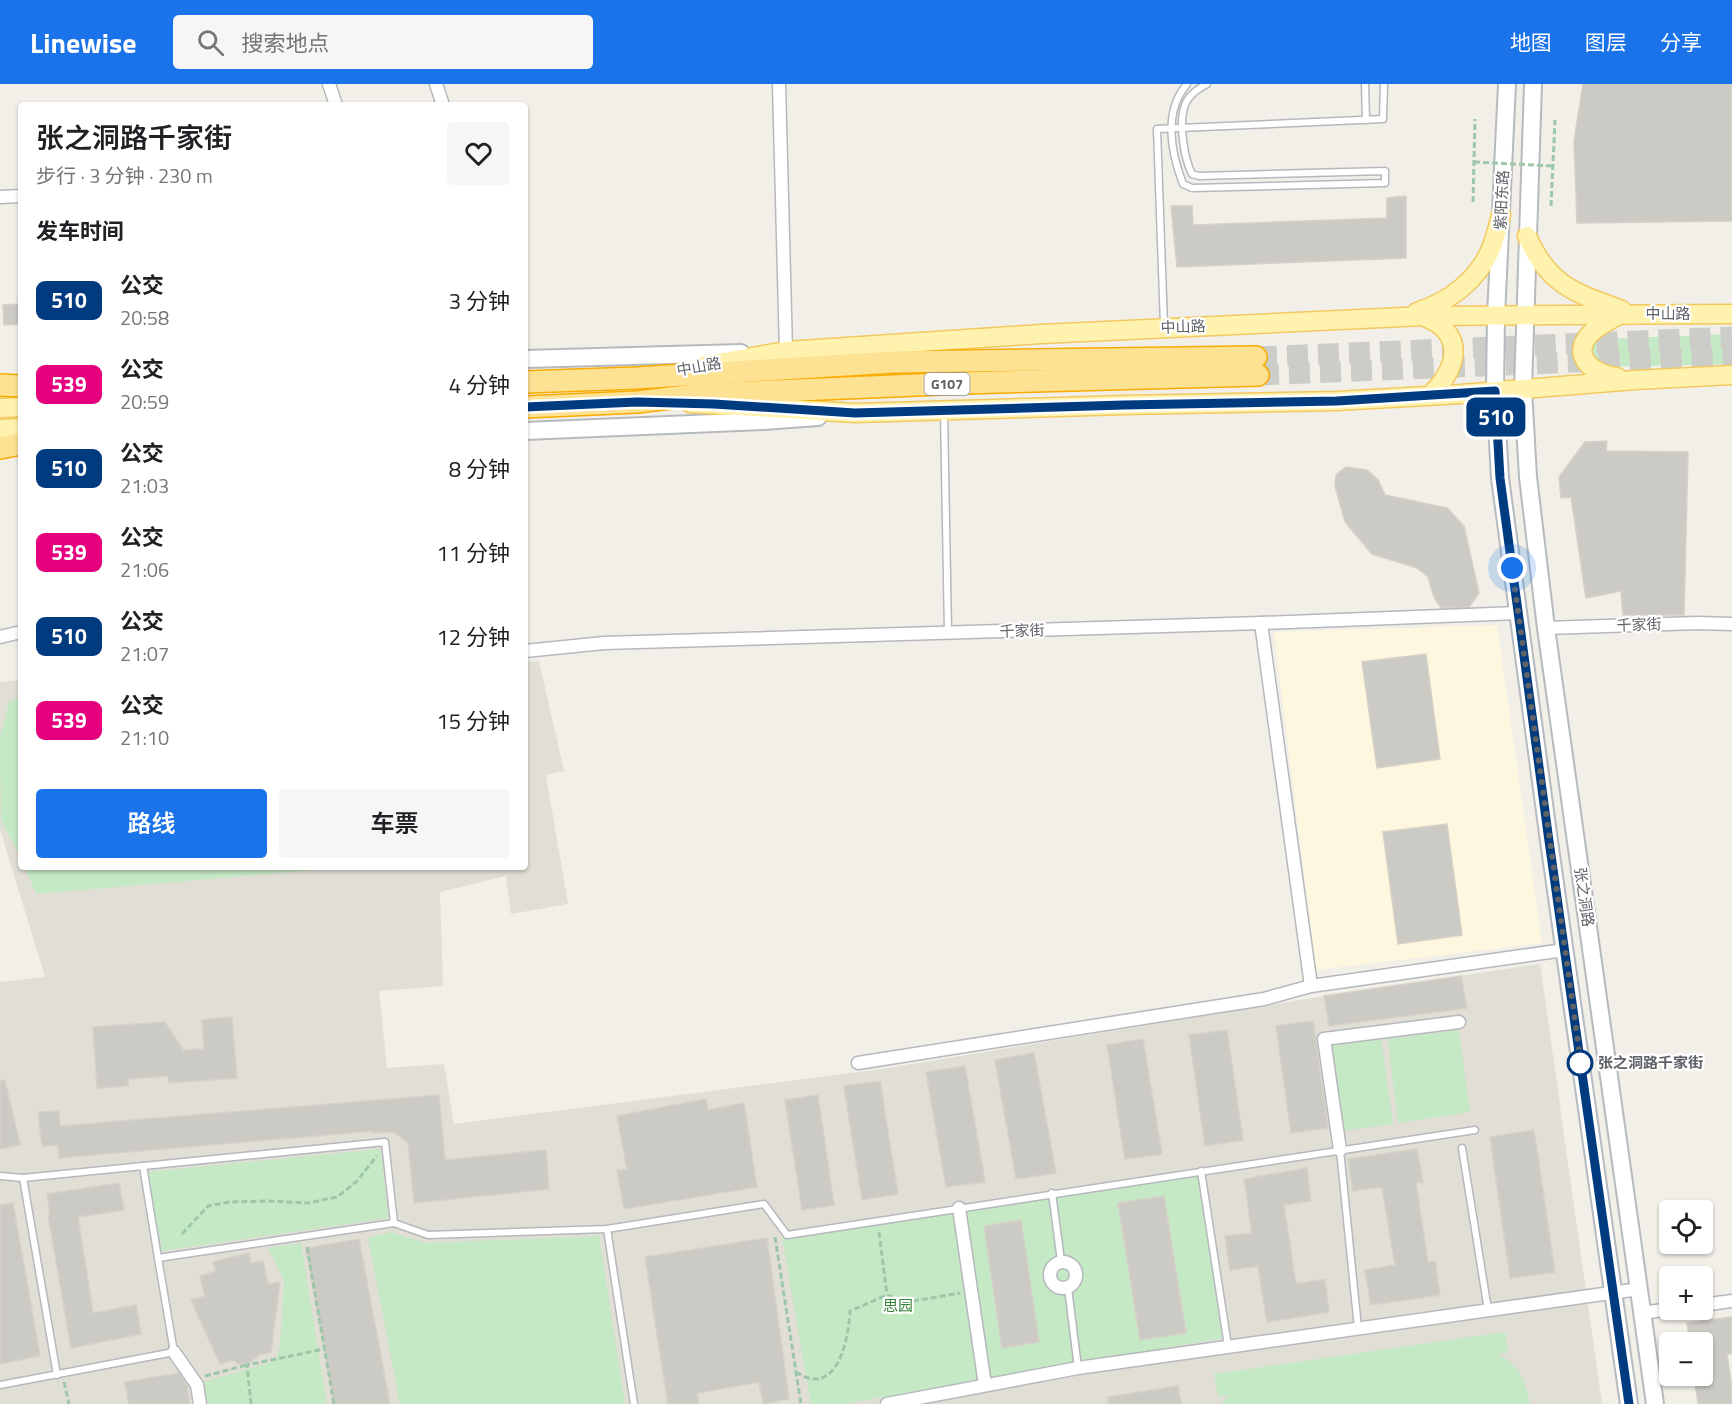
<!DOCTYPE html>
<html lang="zh">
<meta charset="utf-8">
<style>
body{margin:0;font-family:"Titillium Web","Noto Sans SC",sans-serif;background:#f6f6f6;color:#202124;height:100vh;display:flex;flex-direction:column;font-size:22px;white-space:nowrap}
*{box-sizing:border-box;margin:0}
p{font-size:20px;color:#757577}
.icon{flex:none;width:33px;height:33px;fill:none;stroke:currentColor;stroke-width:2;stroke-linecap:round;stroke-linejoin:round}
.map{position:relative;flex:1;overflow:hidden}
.drawer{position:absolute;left:18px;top:18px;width:510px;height:768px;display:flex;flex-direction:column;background:#fff;border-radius:6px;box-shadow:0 2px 4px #0004}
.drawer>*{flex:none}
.badge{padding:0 12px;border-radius:9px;font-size:21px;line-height:39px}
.tools{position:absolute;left:1659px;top:1116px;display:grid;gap:12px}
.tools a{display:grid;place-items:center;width:54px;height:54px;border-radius:6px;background:#fff;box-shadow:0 2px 4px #0004;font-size:30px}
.you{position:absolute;width:30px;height:30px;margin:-15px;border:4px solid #fff;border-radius:50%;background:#1a73e8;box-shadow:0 0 0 9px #1a73e833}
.map>.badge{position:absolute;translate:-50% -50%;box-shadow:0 0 0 3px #fff}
h2{padding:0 18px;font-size:22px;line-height:54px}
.round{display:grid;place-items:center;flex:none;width:63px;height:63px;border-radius:6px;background:#f6f6f6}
.summary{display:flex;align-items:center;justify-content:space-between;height:102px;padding:0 18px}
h1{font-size:28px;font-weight:600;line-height:45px}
.cta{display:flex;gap:12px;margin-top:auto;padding:12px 18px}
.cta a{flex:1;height:69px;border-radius:6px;background:#1a73e8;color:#fff;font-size:24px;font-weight:600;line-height:69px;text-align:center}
.cta a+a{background:#f6f6f6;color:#202124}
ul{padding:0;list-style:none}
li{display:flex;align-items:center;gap:18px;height:84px;padding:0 18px}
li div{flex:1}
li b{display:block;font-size:22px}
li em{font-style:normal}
li .badge{min-width:66px;font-weight:700;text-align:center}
header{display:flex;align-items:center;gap:36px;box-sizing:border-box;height:84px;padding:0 30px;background:#1a73e8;color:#fff}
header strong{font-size:28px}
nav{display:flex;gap:33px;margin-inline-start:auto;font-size:21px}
.search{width:420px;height:54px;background:#f6f6f6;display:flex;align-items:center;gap:15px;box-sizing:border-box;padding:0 21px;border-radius:6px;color:#757577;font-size:22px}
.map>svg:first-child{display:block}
.commercial{fill:#fef7e0}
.education{fill:#e1ded6}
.green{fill:#c5e8c5}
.building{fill:#cccac5;stroke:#d6d1c6;stroke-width:1.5}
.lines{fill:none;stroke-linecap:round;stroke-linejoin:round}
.highway-tunnel{stroke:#ccccc8;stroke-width:21;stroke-dasharray:21 10;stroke-linecap:butt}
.lane-casing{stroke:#b5b8bc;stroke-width:9}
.street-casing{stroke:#b5b8bc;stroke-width:15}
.secondary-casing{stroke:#b6babf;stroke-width:20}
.primary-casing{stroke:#f2c960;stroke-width:21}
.highway-casing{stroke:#f9ab00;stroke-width:24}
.path{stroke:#9cc7a9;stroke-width:3;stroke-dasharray:6 3;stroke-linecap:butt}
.lane{stroke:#fff;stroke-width:6}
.street{stroke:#fff;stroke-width:12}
.secondary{stroke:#fff;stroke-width:16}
.primary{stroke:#fff2af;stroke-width:18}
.highway{stroke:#fde293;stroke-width:21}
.path-bridge{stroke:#9cc7a9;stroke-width:3;stroke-dasharray:6 3;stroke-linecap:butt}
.line-casing{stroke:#fff;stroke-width:14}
.line{stroke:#003b80;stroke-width:9}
.walk{stroke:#5f6368;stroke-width:6;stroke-dasharray:0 10.8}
.stop-dot{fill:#fff;stroke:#003b80;stroke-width:3}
.labels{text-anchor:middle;stroke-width:4.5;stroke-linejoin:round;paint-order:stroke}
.shield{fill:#fff;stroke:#8f9295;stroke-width:1.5}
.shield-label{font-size:14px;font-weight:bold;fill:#5f6368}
.street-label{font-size:15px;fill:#5f6368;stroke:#fff}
.stop-label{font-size:15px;font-weight:bold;fill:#5f6368;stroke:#fff;text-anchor:start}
.park-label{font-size:15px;fill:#348238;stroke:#fff}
</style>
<header>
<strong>Linewise</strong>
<div class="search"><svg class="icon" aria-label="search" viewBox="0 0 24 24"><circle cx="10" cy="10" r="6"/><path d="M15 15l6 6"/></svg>搜索地点</div>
<nav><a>地图</a><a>图层</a><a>分享</a></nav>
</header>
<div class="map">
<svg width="1732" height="1320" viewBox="0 0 1732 1320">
<rect width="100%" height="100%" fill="#f1efe8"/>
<path class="commercial" d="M1497 541 1542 859 1316 886 1274 548Z"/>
<path class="education" d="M539 577 564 687 546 691 568 820 511 830 506 792 440 808 443 902 379 907 387 984 444 980 454 1040 882 985 1324 912 1540 880 1602 1320H0V898L45 893 0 745V598L21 596V783H525V578Z"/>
<g class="green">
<path d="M1732 250V280L1603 283 1594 279 1590 265 1595 257 1599 255Z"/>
<path d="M21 613V775L1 736 0 653 9 618Z"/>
<path d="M25 783H349L36 810Z"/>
<path d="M1459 946 1470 1028 1398 1039 1388 955Z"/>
<path d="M1381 955 1393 1040 1343 1047 1331 962Z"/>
<path d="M381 1065 388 1134 162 1167 148 1088Z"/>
<path d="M1201 1087 1223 1254 843 1320H811L782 1153Z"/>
<path d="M391 1148 425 1159 599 1152 625 1320H400L368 1154Z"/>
<path d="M301 1159 327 1320H205L202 1298 276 1277 280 1263 284 1197 268 1164Z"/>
<path d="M1505 1248 1508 1268 1498 1270C1519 1281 1526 1297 1530 1320H1221L1229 1311 1218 1312 1214 1290Z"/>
</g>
<g class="building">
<path d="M1583 0H1732V137L1577 139 1574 57Z"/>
<path d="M1406 112V174L1177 183 1171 122H1192L1193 141 1387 134V114Z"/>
<path d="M21 220V240L4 241 3 221Z"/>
<path d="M1607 357 1606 367 1688 368 1684 531H1623L1621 507 1586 514 1571 413 1561 414 1559 393 1585 358Z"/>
<path d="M1346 383 1367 386 1378 396 1385 411 1447 424 1464 442 1479 509 1469 523 1441 524 1434 513 1428 493 1417 484 1372 470 1345 438 1335 402 1336 391Z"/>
<path d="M1426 570 1440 675 1377 684 1362 578Z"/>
<path d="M1447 740 1462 851 1398 860 1383 748Z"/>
<path d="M1461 892 1467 924 1329 942 1324 912Z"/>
<path d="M232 933 237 994 169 999 168 992 128 995V1002L97 1004 93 943 165 938 183 966 204 965 202 936Z"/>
<path d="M1313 937 1328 1044 1291 1049 1276 942Z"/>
<path d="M1227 946 1243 1056 1205 1062 1189 951Z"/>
<path d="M1143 955 1162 1070 1125 1075 1107 961Z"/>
<path d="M1034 969 1056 1089 1016 1095 995 976Z"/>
<path d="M965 982 985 1098 946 1103 926 988Z"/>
<path d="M5 996 20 1061 0 1065V997Z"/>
<path d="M880 997 898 1110 862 1116 844 1002Z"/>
<path d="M439 1011 445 1076 546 1066 549 1105 414 1119 408 1059 394 1048 372 1049V1047L59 1074 58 1061 42 1062 38 1028 59 1027 60 1042Z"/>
<path d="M818 1011 834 1121 802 1126 785 1016Z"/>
<path d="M706 1015 708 1026 744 1019 757 1103 624 1125 617 1086 627 1085 617 1032Z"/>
<path d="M1534 1046 1555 1188 1510 1194 1490 1053Z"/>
<path d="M1417 1065 1423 1098 1416 1099 1428 1178 1435 1177 1440 1211 1371 1221 1365 1186 1395 1181 1382 1103 1353 1107 1348 1075Z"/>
<path d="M1307 1084 1311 1117 1284 1121 1296 1200 1325 1195 1329 1228 1267 1238 1258 1182 1230 1186 1225 1152 1252 1149 1244 1095Z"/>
<path d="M119 1099 124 1126 78 1133 93 1229 136 1221 141 1250 71 1264 48 1131H50L47 1110Z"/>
<path d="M1164 1112 1186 1249 1140 1256 1118 1119Z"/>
<path d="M13 1119 40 1272 0 1280V1121Z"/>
<path d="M1021 1136 1039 1258 1002 1264 984 1142Z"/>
<path d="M767 1154 789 1315 763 1320 759 1298 697 1309 699 1320H668L645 1173Z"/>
<path d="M359 1155 390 1320H334L306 1164Z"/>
<path d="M249 1169 251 1179 263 1177 268 1200 280 1198 271 1268 259 1271 247 1281 238 1280 233 1276 220 1280 191 1216 205 1212 200 1192 216 1187 213 1178Z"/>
<path d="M1732 1233V1270H1727L1732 1304V1320H1698L1694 1292H1702V1258H1690L1687 1239Z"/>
<path d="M179 1289 187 1301 190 1320H129L125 1298Z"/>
<path d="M1178 1302 1181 1320H1108V1313Z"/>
</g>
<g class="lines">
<g class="highway-tunnel">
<path d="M1256 273 1732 253"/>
<path d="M1258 291 1626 276 1732 274"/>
</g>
<defs>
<g id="lane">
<path d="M1187 0C1163 28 1171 69 1183 100L1192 104 1385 99V87L1199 92 1192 90C1184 74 1179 41 1184 24 1187 12 1197 5 1207 0"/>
<path d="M1365 0 1366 36"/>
<path d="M1164 242 1157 45 1383 35 1384 0"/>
<path d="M944 328 948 549"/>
<path d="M1462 1064 1488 1226"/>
<path d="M1340 1066 1358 1244"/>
<path d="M143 1082 158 1174"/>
<path d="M1201 1087 1228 1262"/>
<path d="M0 1092 23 1094 385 1058 394 1139"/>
<path d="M23 1094 57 1291"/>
<path d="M1052 1109 1061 1177"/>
<path d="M607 1145 634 1320"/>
<path d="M1068 1204 1078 1284"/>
<path d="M0 1301 174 1268 158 1174 394 1139 428 1151 607 1145 764 1120 787 1151 1475 1046"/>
</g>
<g id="street">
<path d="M329 0 336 21"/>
<path d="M436 0 443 21"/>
<path d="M779 0 786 267"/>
<path d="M0 113 21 112"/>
<path d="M1261 539 1311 902"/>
<path d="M1546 544 1697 539 1732 540"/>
<path d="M0 553 21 548"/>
<path d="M525 567 604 559 1261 539 1518 529"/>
<path d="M858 979 1264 915 1311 902 1564 866"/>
<path d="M1340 1066 1324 955 1459 938"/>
<path d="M959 1124 985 1301"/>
<circle cx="1063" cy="1191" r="13"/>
<path d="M1702 1221 1732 1217"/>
<path d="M1642 1229 1670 1225"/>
<path d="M174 1268 197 1301 200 1320"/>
<path d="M887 1320 1078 1284 1639 1205"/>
</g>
<g id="secondary">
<path d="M1507 0 1496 232 1495 307 1500 394 1549 757 1629 1320"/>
<path d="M1533 0 1523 305 1528 393 1546 544 1655 1320"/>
<path d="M525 275 741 269"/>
<path d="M525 347 763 337 818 333"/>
</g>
<g id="primary">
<path d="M1527 152C1548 201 1575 209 1622 226"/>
<path d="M1417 228C1448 218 1476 198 1490 167 1495 156 1498 143 1501 131"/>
<path d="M1424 232C1429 235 1436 238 1441 242 1466 264 1449 294 1429 312"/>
<path d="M701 282 786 267 1041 250 1424 232 1732 230"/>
<path d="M1617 293C1595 291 1569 273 1590 250 1598 241 1609 237 1619 231"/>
<path d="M690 319 855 329 1124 321 1337 317 1461 310 1635 296 1732 291"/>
<path d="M0 324 21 323"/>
<path d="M0 345 21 344"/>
</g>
<g id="highway">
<path d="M525 298 636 294 894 278 1256 273"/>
<path d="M0 301 21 302"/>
<path d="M525 323 637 318 704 310 965 299 1258 291"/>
<path d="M0 364 21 360"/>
</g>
</defs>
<use href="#lane" class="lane-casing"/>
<use href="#street" class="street-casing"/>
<use href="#secondary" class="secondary-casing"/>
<use href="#primary" class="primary-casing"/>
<use href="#highway" class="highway-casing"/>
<g class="path">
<path d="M1473 118 1475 35"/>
<path d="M1551 122 1555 36"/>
<path d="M879 1148 887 1211"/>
<path d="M182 1150 208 1122 229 1118 269 1117 308 1119 337 1113 356 1098 377 1072"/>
<path d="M775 1153 801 1320"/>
<path d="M307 1163 334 1320"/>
<path d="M796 1288C801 1291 808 1295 813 1295 842 1297 849 1247 850 1227L887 1211 907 1218 960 1209"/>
<path d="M205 1292 247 1281"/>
<path d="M64 1298 69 1320"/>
<path d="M251 1320 247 1281 324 1265"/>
</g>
<use href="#lane" class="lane"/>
<use href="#street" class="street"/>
<use href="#secondary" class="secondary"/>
<use href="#primary" class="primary"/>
<use href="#highway" class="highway"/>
<path class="path-bridge" d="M1474 78 1553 82"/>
</g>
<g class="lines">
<defs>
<path id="line" d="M525 323 637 318 714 320 855 329 1124 321 1337 317 1495 307 1500 394 1549 757 1629 1320"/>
</defs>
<use href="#line" class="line-casing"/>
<use href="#line" class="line"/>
<path class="walk" d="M1512 484 1581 980 1580 979"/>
</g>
<circle class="stop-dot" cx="1580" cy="979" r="12"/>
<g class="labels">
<rect class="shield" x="924.5" y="289" width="45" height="22" rx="4.5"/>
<g class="shield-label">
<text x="947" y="305">G107</text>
</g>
<g class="street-label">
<text transform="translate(1502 116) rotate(-87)" y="5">紫阳东路</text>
<text x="1668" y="235">中山路</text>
<text transform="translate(1183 243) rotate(-2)" y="5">中山路</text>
<text transform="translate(699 283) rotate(-10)" y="5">中山路</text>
<text transform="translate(1639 541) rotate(-2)" y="5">千家街</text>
<text transform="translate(1022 547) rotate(-2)" y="5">千家街</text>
<text transform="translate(1584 813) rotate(82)" y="5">张之洞路</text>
</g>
<g class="stop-label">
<text x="1598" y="984">张之洞路千家街</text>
</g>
<g class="park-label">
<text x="898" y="1227">思园</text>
</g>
</g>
</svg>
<div class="tools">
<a><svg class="icon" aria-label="locate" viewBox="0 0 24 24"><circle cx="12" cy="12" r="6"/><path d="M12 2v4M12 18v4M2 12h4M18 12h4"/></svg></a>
<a>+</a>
<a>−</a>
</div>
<div class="you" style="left:1512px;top:484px"></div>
<b class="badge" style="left:1496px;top:333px;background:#003b80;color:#fff">510</b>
<section class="drawer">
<div class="summary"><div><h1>张之洞路千家街</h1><p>步行 · 3 分钟 · 230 m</p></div><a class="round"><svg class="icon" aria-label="heart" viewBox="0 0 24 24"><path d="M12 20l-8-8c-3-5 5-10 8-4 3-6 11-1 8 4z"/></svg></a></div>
<h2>发车时间</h2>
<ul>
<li><span class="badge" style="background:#003b80;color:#fff">510</span><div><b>公交</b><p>20:58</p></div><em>3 分钟</em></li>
<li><span class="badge" style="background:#e6007e;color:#fff">539</span><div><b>公交</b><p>20:59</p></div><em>4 分钟</em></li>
<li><span class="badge" style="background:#003b80;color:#fff">510</span><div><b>公交</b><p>21:03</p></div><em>8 分钟</em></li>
<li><span class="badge" style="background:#e6007e;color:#fff">539</span><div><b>公交</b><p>21:06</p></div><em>11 分钟</em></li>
<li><span class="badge" style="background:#003b80;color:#fff">510</span><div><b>公交</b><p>21:07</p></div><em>12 分钟</em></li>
<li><span class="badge" style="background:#e6007e;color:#fff">539</span><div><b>公交</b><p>21:10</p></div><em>15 分钟</em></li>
</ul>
<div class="cta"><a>路线</a><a>车票</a></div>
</section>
</div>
